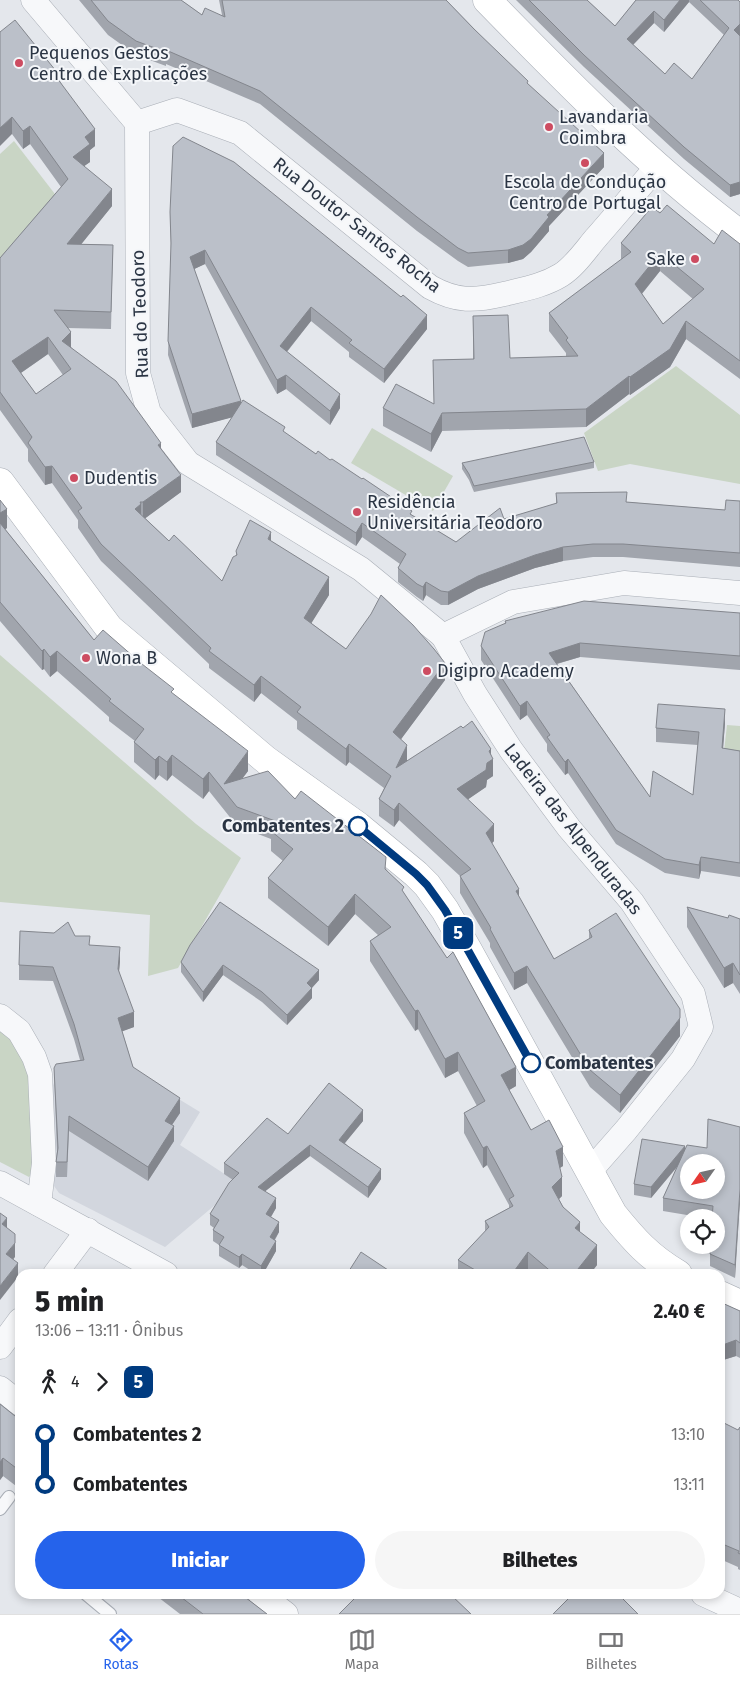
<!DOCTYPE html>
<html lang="pt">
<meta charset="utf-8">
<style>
body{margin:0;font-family:"Fira Sans",sans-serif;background:#f6f6f6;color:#202124;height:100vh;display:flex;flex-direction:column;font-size:19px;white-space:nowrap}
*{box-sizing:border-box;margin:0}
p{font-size:16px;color:#757577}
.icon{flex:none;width:28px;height:28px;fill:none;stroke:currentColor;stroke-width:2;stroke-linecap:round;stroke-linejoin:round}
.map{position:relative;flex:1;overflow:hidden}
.sheet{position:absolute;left:15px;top:1269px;width:710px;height:330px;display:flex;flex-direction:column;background:#fff;border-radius:15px;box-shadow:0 2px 8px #0003}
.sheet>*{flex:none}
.badge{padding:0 10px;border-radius:8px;font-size:18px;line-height:32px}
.needle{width:32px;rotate:236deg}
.buttons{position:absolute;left:680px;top:1154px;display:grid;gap:10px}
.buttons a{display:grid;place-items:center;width:45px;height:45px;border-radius:50%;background:#fff;box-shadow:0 2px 8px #0003;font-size:25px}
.map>.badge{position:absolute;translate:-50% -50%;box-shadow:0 0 0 2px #fff}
.legs{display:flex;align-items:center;gap:8px;height:55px;padding:0 20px;font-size:16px}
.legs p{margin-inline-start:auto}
.headline{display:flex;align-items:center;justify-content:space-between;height:85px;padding:0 20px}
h1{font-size:28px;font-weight:800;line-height:38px}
.primary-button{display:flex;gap:10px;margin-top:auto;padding:10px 20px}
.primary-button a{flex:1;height:58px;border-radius:30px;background:#2563eb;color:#fff;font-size:20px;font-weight:800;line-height:58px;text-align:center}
.primary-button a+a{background:#f6f6f6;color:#202124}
ul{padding:0 20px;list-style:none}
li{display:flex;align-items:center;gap:18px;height:50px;font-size:19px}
li i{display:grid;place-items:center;width:8px;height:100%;margin:0 6px;background:currentColor}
li i::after{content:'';width:12px;height:12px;margin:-6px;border:4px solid;border-radius:50%;background:#fff}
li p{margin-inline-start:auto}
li:first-child i{background:linear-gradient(#0000 50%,currentColor 0)}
li:last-child i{background:linear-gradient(currentColor 50%,#0000 0)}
.dock{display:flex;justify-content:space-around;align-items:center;height:70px;border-top:1px solid #e0e0e0;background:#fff;font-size:14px;color:#757577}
.dock a{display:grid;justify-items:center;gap:2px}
.dock .on{color:#2563eb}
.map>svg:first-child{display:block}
.built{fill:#d2d6de}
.green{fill:#c9d5c5}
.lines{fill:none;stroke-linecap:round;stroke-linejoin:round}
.lane-casing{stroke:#a9aeb6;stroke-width:14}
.street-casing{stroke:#a9aeb6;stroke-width:25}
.secondary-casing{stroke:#a9aeb6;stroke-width:29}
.lane{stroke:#f7f8fa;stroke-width:12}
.street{stroke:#f7f8fa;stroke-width:24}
.secondary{stroke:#fff;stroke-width:28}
.wall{fill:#a1a5ad;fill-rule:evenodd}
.shaded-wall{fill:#83868d}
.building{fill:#bbc0c9;stroke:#83868d;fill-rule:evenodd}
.line-1-casing{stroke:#fff;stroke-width:11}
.line-1{stroke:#003b80;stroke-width:8}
.poi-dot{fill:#cd4c61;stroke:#f4f6f9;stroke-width:2}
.stop-1-dot{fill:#fff;stroke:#003b80;stroke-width:2.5}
.labels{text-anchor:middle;stroke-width:4;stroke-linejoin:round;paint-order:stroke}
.poi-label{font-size:18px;fill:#2b3544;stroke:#f4f6f9;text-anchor:start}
.street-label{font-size:18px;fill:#2b3544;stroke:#f4f6f9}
.stop-label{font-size:18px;font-weight:bold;fill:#2b3544;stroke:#f4f6f9;text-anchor:end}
</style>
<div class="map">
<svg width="740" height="1614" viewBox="0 0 740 1614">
<rect width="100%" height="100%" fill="#e4e7ec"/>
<path class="built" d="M131 1070 200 1112 180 1145 240 1184 165 1247 59 1193 52 1183 49 1095 56 1078Z"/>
<g class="green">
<path d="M14 141 58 198 0 271V154Z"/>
<path d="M676 366 740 415V484L630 464 598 471 584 433Z"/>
<path d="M372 428 453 476 433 511 351 463Z"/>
<path d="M0 655 196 824 241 858 178 968 148 976 150 915 0 902Z"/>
<path d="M727 725 740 726V763L723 760Z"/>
<path d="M0 1029 9 1033 28 1061 36 1166 29 1177 0 1162Z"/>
</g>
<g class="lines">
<defs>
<g id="lane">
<path d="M0 1509 9 1497"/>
<path d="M86 1594 110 1614"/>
</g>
<g id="street">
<path d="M33 0 137 123 138 373 149 413 188 463 361 569 443 636"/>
<path d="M137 123 177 110 240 133 430 287C457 302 474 301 504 294 524 289 543 286 561 275 574 267 585 251 595 239 616 215 636 191 657 167"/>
<path d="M0 1016 19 1031 34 1057 40 1074 44 1163 39 1204"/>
<path d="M590 1171 626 1130 683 1059 701 1027 693 994 632 902 569 828 511 750 475 694 443 636 513 602 624 583 740 593"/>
<path d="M0 1183 166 1274"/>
<path d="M55 1274 88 1230"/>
<path d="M0 1347 20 1320"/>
<path d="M0 1388 20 1404"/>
<path d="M260 1594 286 1614"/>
<path d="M703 1594 740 1611"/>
</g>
<g id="secondary">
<path d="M487 0C567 82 648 165 740 234"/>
<path d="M0 482 109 628 266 760 358 826 416 874 427 885 445 910 469 952 613 1214C634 1240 649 1257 678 1274"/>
<path d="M720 1295 740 1304"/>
</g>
</defs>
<use href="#lane" class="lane-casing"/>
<use href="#street" class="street-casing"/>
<use href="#secondary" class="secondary-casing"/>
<use href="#lane" class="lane"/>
<use href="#street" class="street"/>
<use href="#secondary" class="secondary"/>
</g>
<g class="wall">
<path d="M79 0H181L202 15H222L219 0H446L528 84 604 167 549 226V231L531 252 523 259 508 263 468 267 458 261 417 231 260 104 166 64V66L136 55 108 35Z"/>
<path d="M516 0H587L615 26 636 0H738L740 2V194L730 197 684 159 584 67ZM689 2 724 35 692 79 665 74 633 45 654 23 664 32Z"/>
<path d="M0 32 60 81 95 146 90 150V162L84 166 112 206 81 244 113 245 111 329 67 328 71 347 161 449 181 492 145 518 169 541 222 581 236 556V551L271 541 329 595 311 623 346 649 445 680 401 739 407 761 463 728 491 754 493 776 487 780 486 787 468 799 494 841 492 843 519 898 554 959 589 939V930L680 1036 620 1113 590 1087 527 983 514 990 490 947V943L460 893V876L399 820 394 827 379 816V799L384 788 349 762 346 766 297 729V721L261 693 254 702 209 668V664L101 561 78 528V520L52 483 45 485 28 461V449L0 410V258L61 187 30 144 23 149 12 134ZM48 354 63 375 36 394 21 373Z"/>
<path d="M170 212 427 329 384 383 349 357V352L311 321 287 352 340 408 330 425 286 389 277 394 205 264 194 269 241 403 316 454 412 515 456 542 504 519 556 504V493L627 502 725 510 740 501V567L623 557H593L563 561 535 568 478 589 448 605H441L426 595 423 601 417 597 398 582V568L400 564 362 537 356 546 216 455V442L232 417 192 428 168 355 171 251Z"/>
<path d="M660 213 714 244H740V379L686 339 670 367 630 395 629 394 586 427 442 431 431 452 383 426V408L434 404 433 360 473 359V316L510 358 566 357V353L549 331V313L621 260V243ZM660 271 693 299 663 324 642 294Z"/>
<path d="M594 462V468L474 492 469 480 462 469V463Z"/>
<path d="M0 500 7 528 5 529 94 640 174 695 248 771 242 779 295 799 386 869 404 894 516 1086 509 1090 531 1130 563 1166 560 1168 562 1196 559 1199 563 1207 580 1232 597 1265 590 1274H531L528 1272 527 1274H458V1260L485 1232V1221L509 1208V1205L487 1165 483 1168 464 1133V1113L477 1106 458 1071 445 1078 418 1029 415 1031 370 961V941L378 935 355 914 328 946 268 898V878L283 861 271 851V839L237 826 209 791 203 799 172 775 167 781 159 775 155 780 134 762V742L135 741 109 721V717L57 671 50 677 44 669 42 670 0 621Z"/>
<path d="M740 613V670L580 657 557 664 650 797 693 795 698 745 656 742V728L725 723 723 748 740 751V877L701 871 699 879 665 873 616 844 568 773 565 775 547 751V744L527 715 520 720 481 660V646L505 623V621Z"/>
<path d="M687 907 728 918 740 919V994L733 983 724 988 687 927Z"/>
<path d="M75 936 90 945 120 961 119 971 134 1027 122 1031 133 1067 180 1113 172 1125 174 1141 148 1181 69 1131 67 1177H56V1162L57 1152 54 1068 80 1060 74 1039 53 981 19 980V965Z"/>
<path d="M190 945 319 980 312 988V998L287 1025 262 1002 223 975 203 1002 181 972V962Z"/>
<path d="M363 1121 345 1143 381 1179 368 1198 310 1156 265 1191 276 1208 271 1217 279 1232 275 1240 276 1251 263 1274H256L242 1265 239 1268 219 1256V1245L213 1241V1230L214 1228 210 1225V1214L233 1180 224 1174V1163L288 1134Z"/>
<path d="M740 1127 735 1278 710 1266V1254L716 1218H705L663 1211V1198L678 1166 651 1198 634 1195V1184L685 1150 707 1148Z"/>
<path d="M720 1302 740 1311V1358L736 1356 720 1361Z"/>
<path d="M0 1404 20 1420V1489L3 1476 0 1480Z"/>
<path d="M740 1427V1570L738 1569V1567L720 1559V1428L738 1430Z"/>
<path d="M154 1594H241L267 1614H180Z"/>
</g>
<g class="shaded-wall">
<path d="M680 0H689V2L664 32V20Z"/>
<path d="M654 11V23L627 51V39Z"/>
<path d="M740 24V36L734 30Z"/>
<path d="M12 117V134L0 146V128Z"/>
<path d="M30 126V144L23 149V131Z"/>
<path d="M95 129V146L90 150V162L73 174V157L85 137Z"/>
<path d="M604 153V167L549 226V231L531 252 523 259 508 263V250L547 215Z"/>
<path d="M740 182V194L730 197V185Z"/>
<path d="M112 189V206L67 262V244Z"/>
<path d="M205 250V264L190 271V257Z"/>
<path d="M660 253V271L635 302V284Z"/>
<path d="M311 307V321L280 360V346Z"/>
<path d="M427 315V329L384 383V369Z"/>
<path d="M686 321V339L670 367 630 395V377Z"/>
<path d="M71 332V350L62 341Z"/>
<path d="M48 337V354L12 379V361Z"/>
<path d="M286 375V389L277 394V380Z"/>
<path d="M629 376V394L586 427V409Z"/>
<path d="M340 394V408L330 425V411Z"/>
<path d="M241 401V415L192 428V414Z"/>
<path d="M442 413V431L431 452V434Z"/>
<path d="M161 443V460L158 445Z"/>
<path d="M52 466V483L45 485V467Z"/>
<path d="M181 475V492L143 520V502Z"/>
<path d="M141 504V521L135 509Z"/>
<path d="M7 509V528L0 533V513Z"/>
<path d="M362 523V537L356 546V533Z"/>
<path d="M271 532V550L268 539Z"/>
<path d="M563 547V561L535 568 478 589 448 605V592L478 576 535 555Z"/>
<path d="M329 577V595L304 635V618Z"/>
<path d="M426 582V595L423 601V587Z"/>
<path d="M580 643V657L549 666V653Z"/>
<path d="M44 649V669L42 670V651Z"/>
<path d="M57 651V671L50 677V657Z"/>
<path d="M445 663V680L393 750V732Z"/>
<path d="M261 676V693L254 702V685Z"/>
<path d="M527 701V715L520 720V706Z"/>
<path d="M725 709V723L722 762V748Z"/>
<path d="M349 744V762L346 766V749Z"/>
<path d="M407 745V763L396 768Z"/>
<path d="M491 749V760L493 759V776L487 780 486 787 457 807V789L489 751Z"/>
<path d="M248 751V771L229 796 224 784Z"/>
<path d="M172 755V775L167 781V762Z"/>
<path d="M159 756V775L155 780V760Z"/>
<path d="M568 759V773L565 775V762Z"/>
<path d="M209 772V791L203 799V779Z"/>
<path d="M399 803V820L394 827V810Z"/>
<path d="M494 824V841L486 850V833Z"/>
<path d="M701 857V871L699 879V865Z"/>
<path d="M519 889V906L516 891Z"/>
<path d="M355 894V914L328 946V927Z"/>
<path d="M120 947V961L118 983V969Z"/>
<path d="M733 963V983L724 988V968Z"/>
<path d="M223 965V975L203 1002V992Z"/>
<path d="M527 966V983L514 990V973Z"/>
<path d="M319 970V980L307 993V983Z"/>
<path d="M312 988V998L287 1025V1015Z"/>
<path d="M418 1010V1029L415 1031V1011Z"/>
<path d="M134 1012V1027L118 1033V1018Z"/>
<path d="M680 1018V1036L620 1113V1095Z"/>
<path d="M458 1052V1071L445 1078V1059Z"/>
<path d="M516 1067V1086L501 1095V1075Z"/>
<path d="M180 1098V1113L165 1135V1121Z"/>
<path d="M363 1110V1121L339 1150V1140Z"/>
<path d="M174 1126V1141L148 1181V1167Z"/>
<path d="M310 1145V1156L258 1197V1187Z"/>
<path d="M487 1146V1165L483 1168V1148Z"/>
<path d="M685 1146V1157L651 1198V1187Z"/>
<path d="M563 1147V1166L556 1170V1151Z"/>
<path d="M381 1169V1179L368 1198V1187Z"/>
<path d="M562 1177V1196L552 1206V1187Z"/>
<path d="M740 1189V1202L735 1278V1265Z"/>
<path d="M276 1198V1208L266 1225V1214Z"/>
<path d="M7 1218V1232L2 1224Z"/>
<path d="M279 1222V1232L270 1247V1237Z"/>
<path d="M580 1222V1241L575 1228Z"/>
<path d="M276 1241V1251L263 1274H261V1266Z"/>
<path d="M15 1243V1257L6 1269V1254Z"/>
<path d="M597 1245V1265L590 1274H574Z"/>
<path d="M528 1252V1272L527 1274H512Z"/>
<path d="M242 1254V1265L239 1268V1257Z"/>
<path d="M18 1263V1277L0 1300V1286Z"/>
<path d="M736 1340V1356L720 1361V1346Z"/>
<path d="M3 1458V1476L0 1480V1462Z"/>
</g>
<g class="building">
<path d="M91 0H181L202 15 205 8 225 17 222 0H446L474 29 528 81 527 83 604 153 547 215 549 217 531 239 523 245 508 250 468 253 458 248 417 217 260 91 166 50V52L136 41 108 21Z"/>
<path d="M529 0H587L615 26 636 0H680L664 20 654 11 627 39 665 74 674 63 692 79 729 28 700 0H738L740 2V24L734 30 740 36V182L730 185 684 147 584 55Z"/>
<path d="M15 20 60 76 57 78 95 129 85 137 90 144 73 157 112 189 67 244 113 245 111 312 54 310 71 332 62 341 116 381 161 443 158 445 181 475 143 502H140L141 504 135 509 169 541 174 535 222 581 233 557 237 555 236 551 250 520 271 532 268 539 329 577 304 618 346 649 371 614 381 595 413 625 434 649 445 663 393 732 407 745 396 768 461 726 463 728 472 721 491 749 489 751 493 759 487 763 486 770 457 789 494 824 486 833 519 889 516 891 554 959 592 937 589 930 616 913 680 1009V1018L620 1095 590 1070 527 966 514 973 490 929 491 928 460 876 471 869 399 803 394 810 379 799 391 776 349 744 346 749 297 712 301 707 261 676 254 685 209 651 211 648 101 544 78 511 82 508 52 466 45 467 28 443 32 437 0 392V258L68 179 30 126 23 131 12 117 0 128V32ZM48 337 71 369 36 394 12 361Z"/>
<path d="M183 137 234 162 401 297 403 295 427 315 384 369 349 343 352 340 311 307 280 346 340 394 330 411 286 375 277 380 205 250 190 257 241 401 192 414 168 341 171 243 170 212 173 146Z"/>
<path d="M667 205 714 244 722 230 740 244V361L686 321 670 349 630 377 629 376 586 409 442 413 431 434 383 408 396 384 434 404 433 360 474 359 473 316 508 315 510 358 578 356 566 340 568 338 549 313 631 252 621 243 652 207 660 213ZM660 253 704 289 663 324 635 284Z"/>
<path d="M243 400 285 427 283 431 316 454 318 451 330 460 332 459 362 479 363 478 412 511 410 514 456 542 500 508 504 519 557 503 556 493 627 492 626 502 725 510 726 500 740 501V553L623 544H593L563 547 535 555 478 576 448 592 441 591 426 582 423 587 417 584 398 568 406 554 362 523 356 533 216 442Z"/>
<path d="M584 437 594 462 474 486 469 474 462 463Z"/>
<path d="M0 500 7 509 0 513Z"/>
<path d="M0 523 94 640 103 630 142 664 174 689 171 692 248 751 224 784 268 771 295 799 301 791 386 857 385 869 404 887 402 890 447 958 453 952 516 1067 501 1075 531 1130 549 1120 563 1147 556 1151 562 1177 552 1187 563 1207 580 1222 575 1228 597 1245 574 1274H554L528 1252 512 1274H482L458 1260 489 1227 485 1221 513 1206 509 1199 514 1196 487 1146 483 1148 464 1113 485 1101 458 1052 445 1059 418 1010 415 1011 370 941 391 927 355 894 328 927 268 878 293 849 271 831 278 822 237 807 209 772 203 779 172 755 167 762 159 756 155 760 134 742 144 729 109 701 111 699 57 651 50 657 44 649 42 651 0 602Z"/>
<path d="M584 601 740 613V656L580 643 549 653 650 797 653 771 693 795 699 732 656 728 658 704 725 709 722 748 740 751V863L701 857 699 865 665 859 616 830 568 759 565 762 547 737 550 735 527 701 520 706 481 646 485 632 506 623 505 621Z"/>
<path d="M220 902 319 970 307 983 312 988 287 1015 262 992 223 965 203 992 181 962 190 945Z"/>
<path d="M687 907 728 918 729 915 740 919V975L733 963 724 968Z"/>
<path d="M68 922 75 936H90L89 945 120 947 118 969 134 1012 118 1018 133 1067 180 1098 165 1121 174 1126 148 1167 69 1116 67 1162H56L58 1148 54 1068 56 1064 84 1060 74 1024 53 967 19 965 20 931 54 933Z"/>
<path d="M329 1083 363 1110 339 1140 381 1169 368 1187 310 1145 258 1187 276 1198 266 1214 279 1222 270 1237 276 1241 261 1266 242 1254 239 1257 219 1245 224 1237 213 1230 219 1220 210 1214 229 1183 239 1173 224 1163 267 1118 288 1134Z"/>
<path d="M708 1119 740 1127V1189L735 1265 710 1254 711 1245H716V1218H712L713 1206 663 1198 687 1145 707 1148ZM689 1162H716V1190H689Z"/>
<path d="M642 1139 685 1146 651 1187 634 1184Z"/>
<path d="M0 1213 7 1218 2 1224 15 1234V1243L6 1254 18 1263 0 1286Z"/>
<path d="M361 1252 394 1274H347Z"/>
<path d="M103 1271 108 1274H93Z"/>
<path d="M720 1302 740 1311V1343L736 1340 720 1346Z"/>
<path d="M0 1404 20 1420V1471L3 1458 0 1462Z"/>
<path d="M722 1422 738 1430 740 1427V1554L738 1553 739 1551 720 1543V1428Z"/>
<path d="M177 1594H241L267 1614H203Z"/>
<path d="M359 1594H450L471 1614H339Z"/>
<path d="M573 1594H618L638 1614H553Z"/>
</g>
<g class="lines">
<defs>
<path id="line-1" d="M358 826 416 874 427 885 445 910 469 952 531 1063"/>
</defs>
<use href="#line-1" class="line-1-casing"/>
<use href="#line-1" class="line-1"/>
</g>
<g class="poi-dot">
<circle cx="19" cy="63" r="5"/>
<circle cx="549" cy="127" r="5"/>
<circle cx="585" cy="163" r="5"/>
<circle cx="695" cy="259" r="5"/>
<circle cx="74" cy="478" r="5"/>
<circle cx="357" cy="512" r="5"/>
<circle cx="86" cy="658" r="5"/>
<circle cx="427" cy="671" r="5"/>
</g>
<g class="stop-1-dot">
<circle cx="358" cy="826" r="9"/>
<circle cx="531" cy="1063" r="9"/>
</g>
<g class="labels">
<g class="poi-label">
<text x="29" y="59">Pequenos Gestos<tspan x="29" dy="21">Centro de Explicações</tspan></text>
<text x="559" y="123">Lavandaria<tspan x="559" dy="21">Coimbra</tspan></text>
<text x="585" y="188" text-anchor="middle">Escola de Condução<tspan x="585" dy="21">Centro de Portugal</tspan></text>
<text x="685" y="265" text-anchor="end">Sake</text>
<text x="84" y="484">Dudentis</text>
<text x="367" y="508">Residência<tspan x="367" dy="21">Universitária Teodoro</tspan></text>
<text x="96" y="664">Wona B</text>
<text x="437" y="677">Digipro Academy</text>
</g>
<g class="street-label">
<text transform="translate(357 225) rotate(38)" y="6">Rua Doutor Santos Rocha</text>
<text transform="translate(140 314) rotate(-92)" y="6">Rua do Teodoro</text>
<text transform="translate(573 829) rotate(52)" y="6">Ladeira das Alpenduradas</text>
</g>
<g class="stop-label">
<text x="344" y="832">Combatentes 2</text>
<text x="545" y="1069" text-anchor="start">Combatentes</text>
</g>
</g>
</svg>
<div class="buttons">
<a><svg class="needle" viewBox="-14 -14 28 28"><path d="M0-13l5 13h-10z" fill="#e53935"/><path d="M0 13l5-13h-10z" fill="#757577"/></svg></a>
<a><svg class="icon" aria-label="locate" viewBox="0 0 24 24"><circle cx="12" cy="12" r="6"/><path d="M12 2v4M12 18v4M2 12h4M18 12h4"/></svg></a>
</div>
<b class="badge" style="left:458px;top:933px;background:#003b80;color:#fff">5</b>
<section class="sheet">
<div class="headline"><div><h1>5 min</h1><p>13:06 – 13:11 · Ônibus</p></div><b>2.40 €</b></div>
<div class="legs"><svg class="icon" aria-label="walk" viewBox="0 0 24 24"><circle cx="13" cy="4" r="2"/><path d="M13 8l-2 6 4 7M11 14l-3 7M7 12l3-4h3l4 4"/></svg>4<svg class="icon" aria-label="forward" viewBox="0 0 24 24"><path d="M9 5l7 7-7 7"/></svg><b class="badge" style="background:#003b80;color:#fff">5</b></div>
<ul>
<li><i style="color:#003b80"></i><b>Combatentes 2</b><p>13:10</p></li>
<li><i style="color:#003b80"></i><b>Combatentes</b><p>13:11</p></li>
</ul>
<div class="primary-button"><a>Iniciar</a><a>Bilhetes</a></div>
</section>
</div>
<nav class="dock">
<a class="on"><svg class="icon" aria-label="directions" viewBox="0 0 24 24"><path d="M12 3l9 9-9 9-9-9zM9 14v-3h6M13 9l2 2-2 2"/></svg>Rotas</a>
<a><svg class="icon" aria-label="map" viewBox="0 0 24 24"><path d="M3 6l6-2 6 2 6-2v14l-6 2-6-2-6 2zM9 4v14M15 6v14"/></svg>Mapa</a>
<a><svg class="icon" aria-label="tickets" viewBox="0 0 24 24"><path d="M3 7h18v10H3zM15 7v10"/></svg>Bilhetes</a>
</nav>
